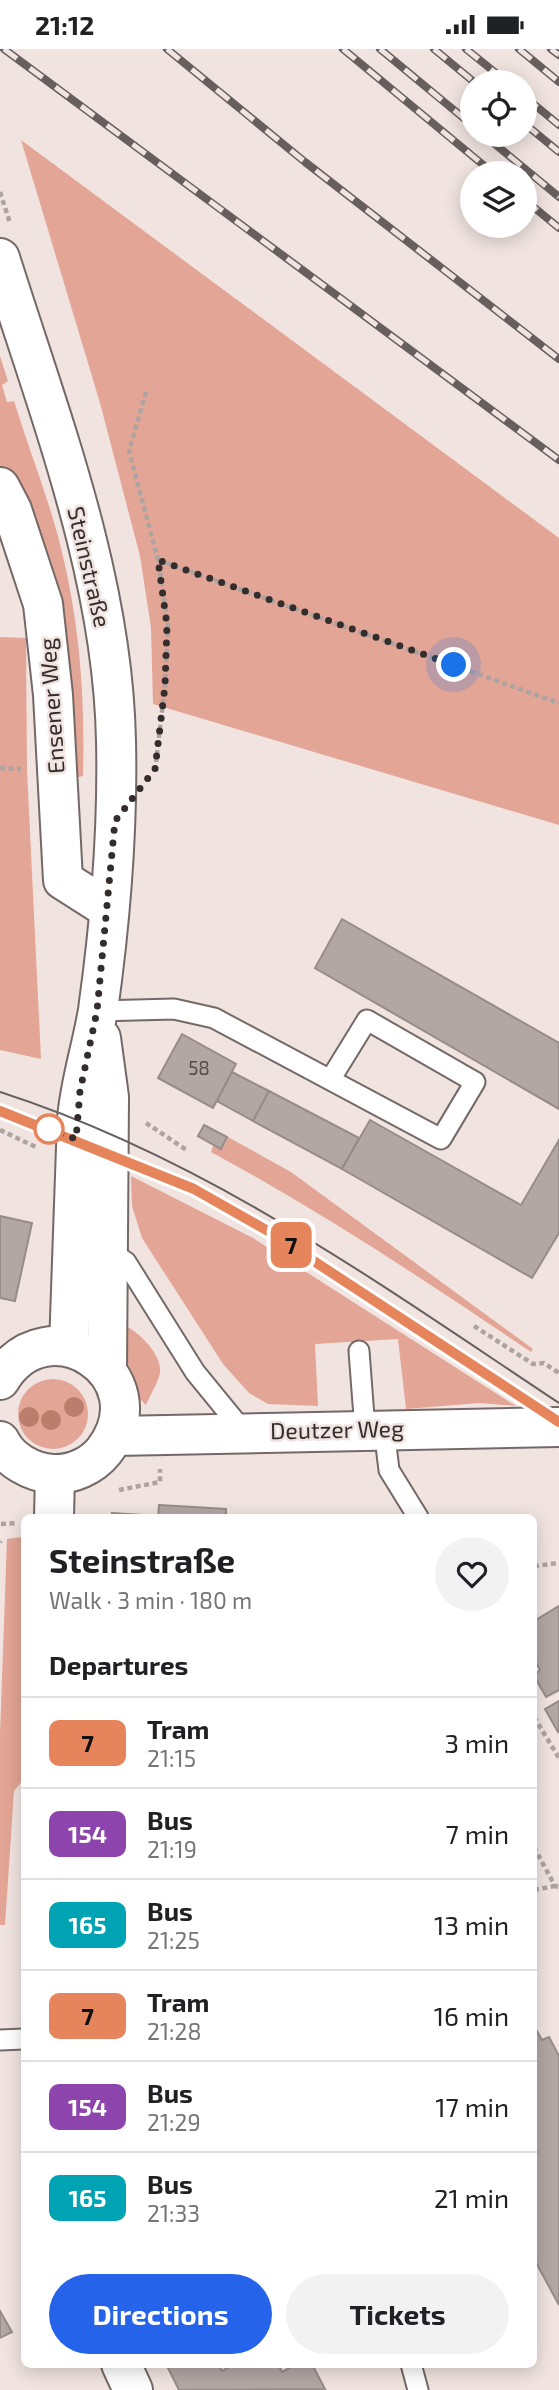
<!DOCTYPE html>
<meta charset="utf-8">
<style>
body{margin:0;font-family:"Exo 2",sans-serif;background:#f2f2f2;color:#202124;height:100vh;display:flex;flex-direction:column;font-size:26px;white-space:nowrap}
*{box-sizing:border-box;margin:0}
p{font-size:23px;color:#757577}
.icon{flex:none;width:38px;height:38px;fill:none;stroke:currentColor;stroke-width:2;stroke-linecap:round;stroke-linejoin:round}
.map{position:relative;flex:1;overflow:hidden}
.panel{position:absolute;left:21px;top:1465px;width:516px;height:854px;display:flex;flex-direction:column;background:#fff;border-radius:10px;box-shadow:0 4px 18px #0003}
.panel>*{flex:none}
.badge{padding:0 14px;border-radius:10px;font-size:24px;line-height:46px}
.buttons{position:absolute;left:460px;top:21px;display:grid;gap:14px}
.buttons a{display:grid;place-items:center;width:77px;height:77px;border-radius:50%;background:#fff;box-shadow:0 4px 18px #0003;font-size:35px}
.you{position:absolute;width:35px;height:35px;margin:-18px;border:5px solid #fff;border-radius:50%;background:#1a73e8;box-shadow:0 0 0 10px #1a73e833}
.map>.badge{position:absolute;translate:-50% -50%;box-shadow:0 0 0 4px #fff}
h2{padding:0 28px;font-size:26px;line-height:63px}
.round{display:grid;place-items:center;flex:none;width:74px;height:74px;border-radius:37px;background:#f2f2f2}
.summary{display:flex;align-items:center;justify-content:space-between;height:119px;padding:0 28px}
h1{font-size:33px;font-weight:700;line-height:52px}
.action{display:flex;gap:14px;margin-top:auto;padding:14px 28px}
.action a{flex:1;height:80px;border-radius:42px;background:#2563eb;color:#fff;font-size:28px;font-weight:700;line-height:80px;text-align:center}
.action a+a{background:#f2f2f2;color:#202124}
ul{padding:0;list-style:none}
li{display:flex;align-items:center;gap:21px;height:91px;padding:0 28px;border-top:2px solid #e0e0e0}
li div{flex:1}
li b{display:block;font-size:26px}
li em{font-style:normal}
li .badge{min-width:77px;font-weight:700;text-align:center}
.status{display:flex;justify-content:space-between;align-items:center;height:49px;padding:0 35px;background:#fff;direction:ltr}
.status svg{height:19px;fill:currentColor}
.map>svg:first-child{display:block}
.green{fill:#e3a595}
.building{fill:#b3a7a4;stroke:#988c89;stroke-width:2}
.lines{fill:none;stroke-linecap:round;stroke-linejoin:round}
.lane-casing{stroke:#746966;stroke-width:23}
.street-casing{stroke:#746966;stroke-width:42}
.secondary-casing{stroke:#746966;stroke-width:42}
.path{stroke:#aea3a0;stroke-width:4.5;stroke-dasharray:5 3.5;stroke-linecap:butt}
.lane{stroke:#fff;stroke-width:19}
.street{stroke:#fff;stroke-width:38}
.secondary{stroke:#fff;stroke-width:38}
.tram{stroke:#675f5e;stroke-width:2}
.rail-casing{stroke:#675f5e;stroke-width:8}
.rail{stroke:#f1e4e0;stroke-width:5;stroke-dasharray:16;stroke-linecap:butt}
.tree{fill:#bb7e6c}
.line-casing{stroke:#fff;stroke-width:16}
.line{stroke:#e6855c;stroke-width:10}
.walk{stroke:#332e2d;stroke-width:7;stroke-dasharray:0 12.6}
.stop-dot{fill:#fff;stroke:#e6855c;stroke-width:3.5}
.labels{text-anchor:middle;stroke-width:5;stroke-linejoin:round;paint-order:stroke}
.number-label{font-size:19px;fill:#534c4b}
.street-label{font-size:23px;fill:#332e2d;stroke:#f1e4e0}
</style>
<div class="status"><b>21:12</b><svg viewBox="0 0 49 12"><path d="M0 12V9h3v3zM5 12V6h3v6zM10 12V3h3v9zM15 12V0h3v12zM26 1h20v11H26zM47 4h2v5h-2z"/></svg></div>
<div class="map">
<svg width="559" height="2341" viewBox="0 0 559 2341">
<rect width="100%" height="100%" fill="#f1e4e0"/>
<g class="green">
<path d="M21 91 559 489V776L153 655 151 579 140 507 100 354Z"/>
<path d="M0 307 8 332 2 336 7 353 14 352C29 401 49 450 61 499 80 575 85 649 83 727L69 730 0 425Z"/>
<path d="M0 588 26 589 27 721 41 1010 0 1001Z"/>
<path d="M228 1088 291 1123 533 1300 531 1303C426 1232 322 1163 211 1103L213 1097 222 1100Z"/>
<path d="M131 1127 253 1189 516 1357 479 1354 406 1360 398 1290 315 1295 318 1357 268 1355 249 1344 223 1315 142 1189 132 1157Z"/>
<path d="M118 1274C135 1278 163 1305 160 1324 158 1334 150 1346 146 1356L130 1340Z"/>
<circle cx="53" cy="1365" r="35"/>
<path d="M22 1488 24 1730 14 1742 5 1876H0V1685L7 1490Z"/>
</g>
<g class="building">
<path d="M342 870 559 994V1060L315 919Z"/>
<path d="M182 985 236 1015 213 1059 158 1029Z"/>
<path d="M232 1023 269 1042 253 1072 217 1052Z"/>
<path d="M269 1042 359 1089 342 1120 253 1072Z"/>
<path d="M370 1071 521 1156 559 1091V1184L532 1229 342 1120Z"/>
<path d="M204 1076 227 1088 221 1100 198 1087Z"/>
<path d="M0 1167 32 1174 15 1252 0 1249Z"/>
<path d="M159 1456 226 1460V1468H158Z"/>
<path d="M112 1464 158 1467V1468H112Z"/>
<path d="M559 1557V1641L546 1648 534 1627 540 1621 534 1610V1572Z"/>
<path d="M559 1652V1682L558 1683 545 1660Z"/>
<path d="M534 1977 542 1991 549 1988 559 2007V2256L534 2210Z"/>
<path d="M0 2262 12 2283 0 2289Z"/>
<path d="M166 2315H219L222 2322 234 2315H278L282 2323 297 2315H312L325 2340 179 2341Z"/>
</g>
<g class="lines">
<defs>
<g id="lane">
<path d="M97 962 174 960 214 969 441 1090 475 1033 367 971 330 1031"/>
<path d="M108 1201 126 1213 195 1323 244 1383"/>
<path d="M359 1302 365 1381"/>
<path d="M384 1380 389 1421 418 1468"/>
<path d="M0 1991 24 1990"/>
<path d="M411 2315 418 2341"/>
</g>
<path id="street" d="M0 438 12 461 43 555 53 646 63 831 107 859"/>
<g id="secondary">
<path d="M0 209C49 365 113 527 116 692 118 779 110 875 98 961 92 998 80 1033 77 1070L69 1298"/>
<path d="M101 989 109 1048 107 1322"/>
<path d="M0 1331C47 1252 162 1326 104 1402 92 1417 72 1426 52 1425 31 1423 9 1411 0 1392"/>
<path d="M115 1387 559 1378"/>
<path d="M54 1468 55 1425"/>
<path d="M121 2315 133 2341"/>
</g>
</defs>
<use href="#lane" class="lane-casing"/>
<use href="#street" class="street-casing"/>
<use href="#secondary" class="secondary-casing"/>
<g class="path">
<path d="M0 143 10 174"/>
<path d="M146 343 129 402 158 511 168 576 165 637 156 713"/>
<path d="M158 511 559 654"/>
<path d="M0 719 21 720"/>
<path d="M146 1074 188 1102"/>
<path d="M0 1081 38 1099"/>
<path d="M474 1277 533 1315 544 1314 559 1324"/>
<path d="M119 1441 160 1433V1420"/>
<path d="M1 1475 17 1474"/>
<path d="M0 1493 1 1492"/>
<path d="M534 1517 559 1514"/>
<path d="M534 1668 559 1709"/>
<path d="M534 1798 555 1837 559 1838"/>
<path d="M534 1841 555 1837"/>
</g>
<use href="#lane" class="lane"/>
<use href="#street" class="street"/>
<use href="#secondary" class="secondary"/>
<g class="tram">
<path d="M0 1043C206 1109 381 1236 559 1354"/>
<path d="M0 1062 194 1140 268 1182 559 1373"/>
</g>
<defs>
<g id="rail">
<path d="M4 0 559 411"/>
<path d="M167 0 305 113 559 310"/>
<path d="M343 0 493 124"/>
<path d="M380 0 472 76"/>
<path d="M434 0 474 33"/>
<path d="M466 0 507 33"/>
<path d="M519 0 559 33"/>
<path d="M551 0 559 6"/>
<path d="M525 48 559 76"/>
<path d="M525 75 559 103"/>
<path d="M484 86 559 148"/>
<path d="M525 151 559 179"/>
</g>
</defs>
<use href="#rail" class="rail-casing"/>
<use href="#rail" class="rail"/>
</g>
<g class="tree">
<circle cx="74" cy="1358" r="10"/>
<circle cx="29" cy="1368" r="10"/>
<circle cx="51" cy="1371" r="10"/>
</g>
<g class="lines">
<defs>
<path id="line" d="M0 1062 194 1140 268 1182 559 1373"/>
</defs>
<use href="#line" class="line-casing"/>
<use href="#line" class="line"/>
<path class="walk" d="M49 1080 76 1090 80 1042 97 962 115 772 155 720 165 637 167 576 158 511 454 616"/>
</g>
<circle class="stop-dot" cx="49" cy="1080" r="14"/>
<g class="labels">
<g class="number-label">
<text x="199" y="1026">58</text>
</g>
<g class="street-label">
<text transform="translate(89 518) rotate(77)" y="8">Steinstraße</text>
<text transform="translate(52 657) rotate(-94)" y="8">Ensener Weg</text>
<text transform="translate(337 1381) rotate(-1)" y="8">Deutzer Weg</text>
</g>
</g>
</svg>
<div class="buttons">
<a><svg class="icon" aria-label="locate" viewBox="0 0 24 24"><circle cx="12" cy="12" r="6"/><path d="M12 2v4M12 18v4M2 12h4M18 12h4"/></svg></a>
<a><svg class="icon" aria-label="layers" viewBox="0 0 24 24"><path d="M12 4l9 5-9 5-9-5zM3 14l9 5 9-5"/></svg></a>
</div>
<div class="you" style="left:454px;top:616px"></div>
<b class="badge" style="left:291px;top:1196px;background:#e6855c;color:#111">7</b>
<section class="panel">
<div class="summary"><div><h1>Steinstraße</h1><p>Walk · 3 min · 180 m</p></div><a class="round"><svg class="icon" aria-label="heart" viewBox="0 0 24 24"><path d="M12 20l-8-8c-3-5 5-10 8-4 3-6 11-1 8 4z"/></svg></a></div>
<h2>Departures</h2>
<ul>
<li><span class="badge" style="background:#e6855c;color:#111">7</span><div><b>Tram</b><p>21:15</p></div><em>3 min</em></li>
<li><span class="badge" style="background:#8e44ad;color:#fff">154</span><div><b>Bus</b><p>21:19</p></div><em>7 min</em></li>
<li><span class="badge" style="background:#00a3b4;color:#fff">165</span><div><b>Bus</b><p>21:25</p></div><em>13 min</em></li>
<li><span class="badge" style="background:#e6855c;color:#111">7</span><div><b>Tram</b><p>21:28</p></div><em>16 min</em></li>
<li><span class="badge" style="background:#8e44ad;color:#fff">154</span><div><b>Bus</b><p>21:29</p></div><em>17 min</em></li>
<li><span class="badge" style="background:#00a3b4;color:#fff">165</span><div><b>Bus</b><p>21:33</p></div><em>21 min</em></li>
</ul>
<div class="action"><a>Directions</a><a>Tickets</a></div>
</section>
</div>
